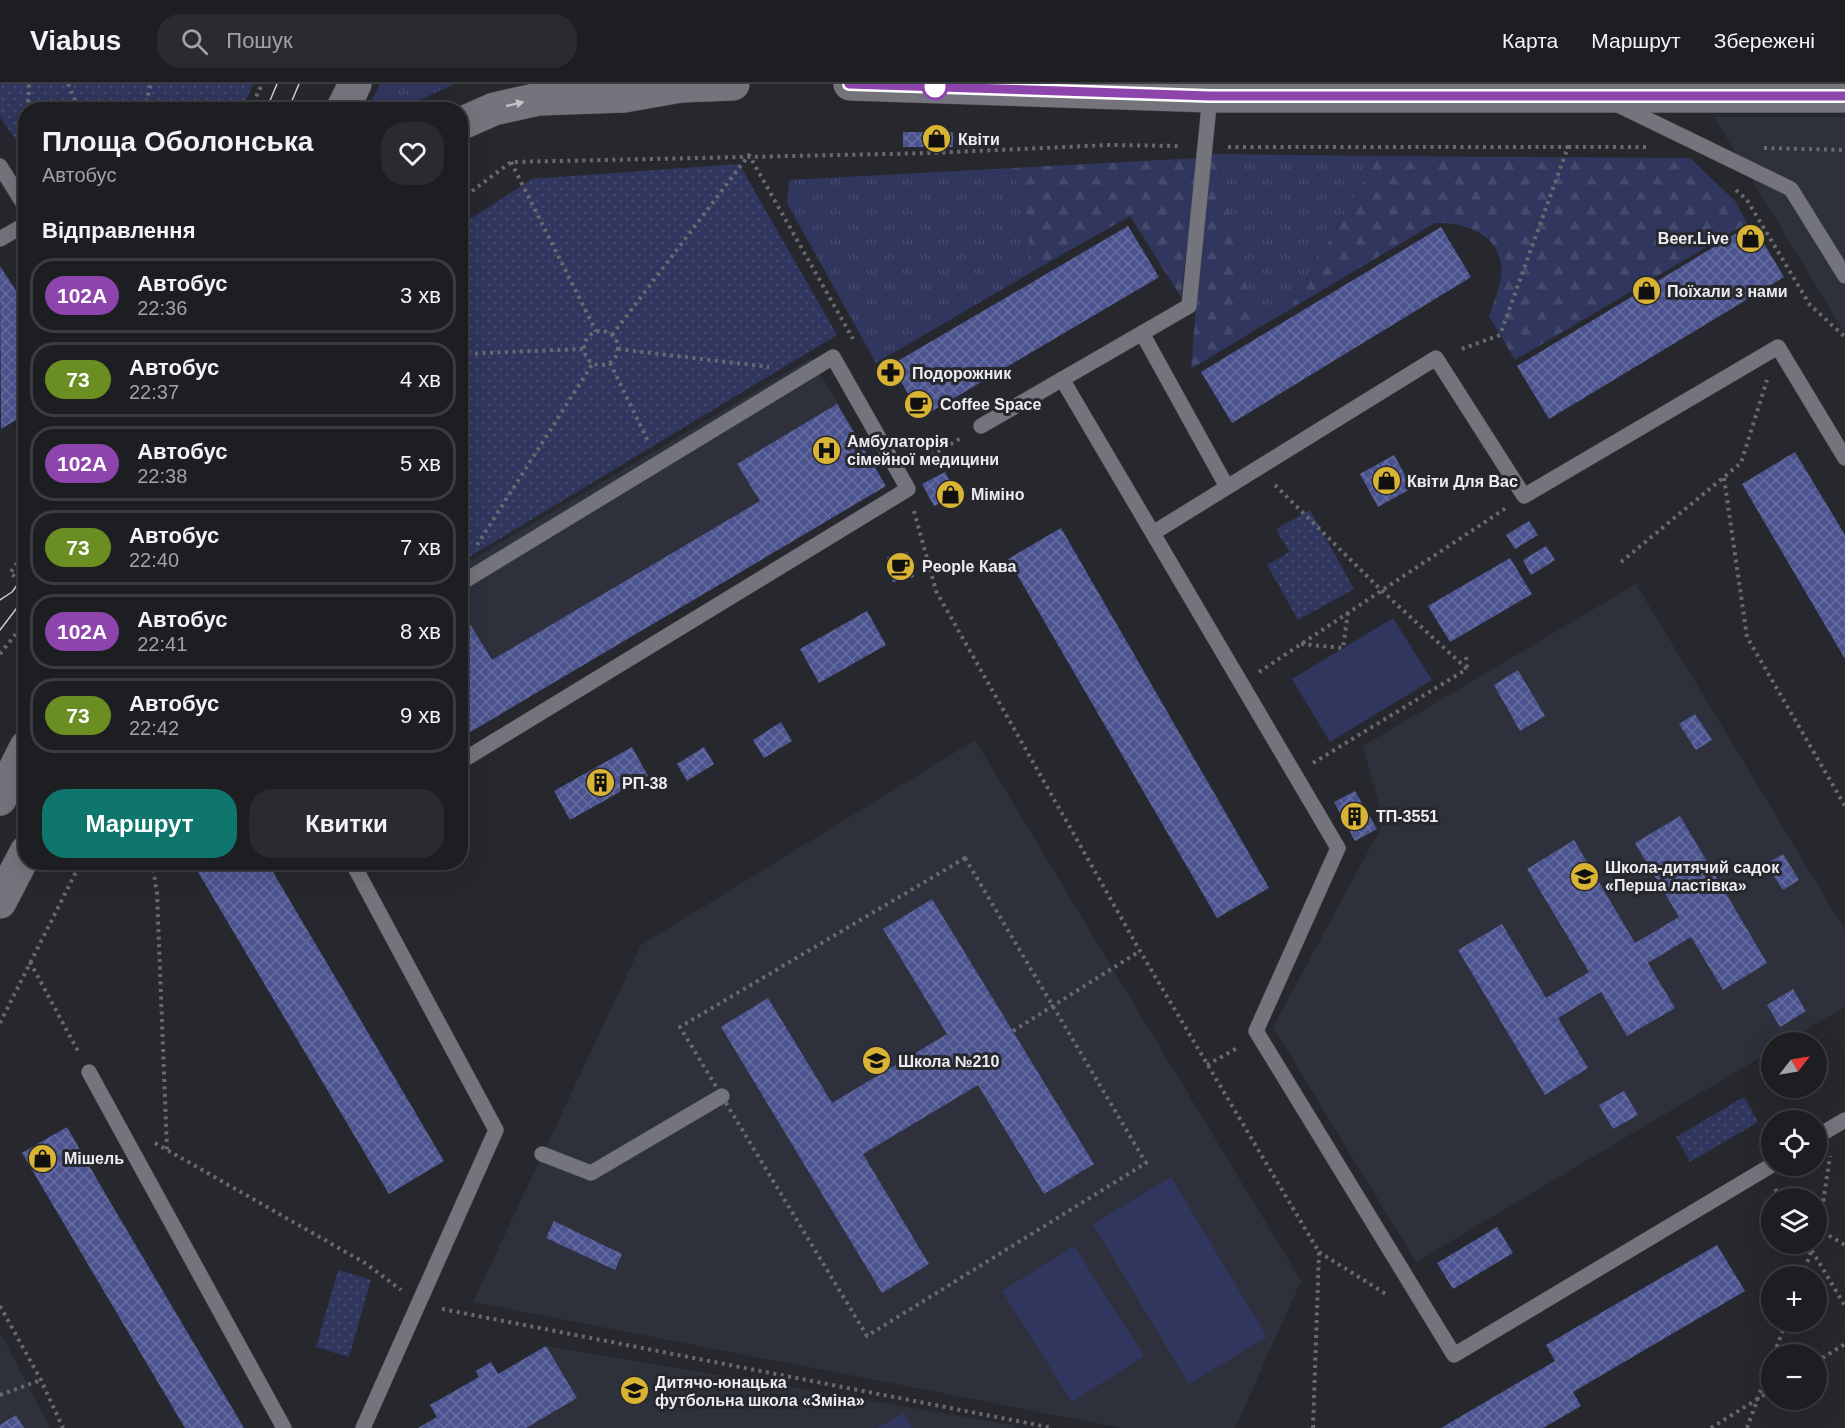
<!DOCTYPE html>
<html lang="uk">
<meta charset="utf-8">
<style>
body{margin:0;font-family:Arial,sans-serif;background:#2a2b2f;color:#f1f3f6;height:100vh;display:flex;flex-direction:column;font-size:22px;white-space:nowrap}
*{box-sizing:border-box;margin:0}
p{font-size:20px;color:#a0a2a5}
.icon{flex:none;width:33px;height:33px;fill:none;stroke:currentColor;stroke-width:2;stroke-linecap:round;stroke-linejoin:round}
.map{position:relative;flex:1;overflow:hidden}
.drawer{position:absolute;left:18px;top:18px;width:450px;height:768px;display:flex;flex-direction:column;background:#1d1e22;border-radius:24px;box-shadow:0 6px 24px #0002,0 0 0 2px #3b3c40}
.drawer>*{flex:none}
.badge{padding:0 12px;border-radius:20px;font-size:21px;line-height:39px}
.needle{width:39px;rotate:59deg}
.fabs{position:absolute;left:1761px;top:948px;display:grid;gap:12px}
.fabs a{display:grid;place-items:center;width:66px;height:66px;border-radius:50%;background:#1d1e22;box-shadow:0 6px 24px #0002,0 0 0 2px #3b3c40;font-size:30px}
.map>.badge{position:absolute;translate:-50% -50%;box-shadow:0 0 0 3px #fff}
h2{padding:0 24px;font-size:22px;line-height:54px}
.round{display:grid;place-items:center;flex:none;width:63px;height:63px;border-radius:24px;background:#2a2b2f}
.overview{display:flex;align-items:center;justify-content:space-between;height:102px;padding:0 24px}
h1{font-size:28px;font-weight:700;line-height:45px}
.button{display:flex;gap:12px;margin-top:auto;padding:12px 24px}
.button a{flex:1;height:69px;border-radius:24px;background:#0f766e;color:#fff;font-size:24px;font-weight:700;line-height:69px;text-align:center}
.button a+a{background:#2a2b2f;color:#f1f3f6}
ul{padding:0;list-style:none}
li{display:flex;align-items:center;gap:18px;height:75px;margin:0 12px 9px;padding:0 12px;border:3px solid #3b3c40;border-radius:24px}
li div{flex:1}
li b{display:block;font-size:22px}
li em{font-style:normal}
li .badge{min-width:66px;font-weight:700;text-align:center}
header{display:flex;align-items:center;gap:36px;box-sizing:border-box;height:84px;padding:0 30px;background:#1d1e22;border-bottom:2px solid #3b3c40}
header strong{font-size:28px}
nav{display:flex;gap:33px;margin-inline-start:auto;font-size:21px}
.search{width:420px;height:54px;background:#2a2b2f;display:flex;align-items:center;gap:15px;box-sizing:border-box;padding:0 21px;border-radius:24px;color:#a0a2a5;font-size:22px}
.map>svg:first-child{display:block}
.built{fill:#2e313c}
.grass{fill:url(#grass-tufts)}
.forest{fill:url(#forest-firs)}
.park{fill:url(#park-dots)}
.garden{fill:#30365e}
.building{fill:url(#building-cross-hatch)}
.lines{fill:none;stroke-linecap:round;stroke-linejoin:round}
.lane-casing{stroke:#45464b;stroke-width:16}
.secondary-casing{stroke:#45464b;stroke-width:34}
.path{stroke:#696a6f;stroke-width:4;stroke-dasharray:3 4.5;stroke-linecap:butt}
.lane{stroke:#74757c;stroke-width:15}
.secondary{stroke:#74757c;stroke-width:33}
.tram{stroke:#cecfd3;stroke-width:1.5}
.oneway{fill:#c2c3c8}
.line-casing{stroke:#fff;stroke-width:14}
.line{stroke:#8e44ad;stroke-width:9}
.stop-dot{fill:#fff;stroke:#8e44ad;stroke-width:3}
.labels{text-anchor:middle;stroke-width:6;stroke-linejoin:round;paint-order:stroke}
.poi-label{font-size:16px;font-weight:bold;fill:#ecedf1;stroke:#27282e;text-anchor:start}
</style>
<header>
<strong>Viabus</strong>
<div class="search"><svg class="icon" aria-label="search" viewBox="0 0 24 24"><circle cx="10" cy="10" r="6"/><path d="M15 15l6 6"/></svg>Пошук</div>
<nav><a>Карта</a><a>Маршрут</a><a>Збережені</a></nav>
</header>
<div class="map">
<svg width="1845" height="1344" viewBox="0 0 1845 1344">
<defs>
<pattern id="grass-tufts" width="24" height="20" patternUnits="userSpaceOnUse" patternTransform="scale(1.5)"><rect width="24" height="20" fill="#30365e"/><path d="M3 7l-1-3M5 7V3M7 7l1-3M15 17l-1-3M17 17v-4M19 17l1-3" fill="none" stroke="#444a6e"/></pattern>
<pattern id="forest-firs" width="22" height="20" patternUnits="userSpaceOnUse" patternTransform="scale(1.5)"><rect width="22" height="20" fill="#30365e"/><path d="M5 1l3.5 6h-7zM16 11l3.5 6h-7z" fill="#444a6e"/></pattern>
<pattern id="park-dots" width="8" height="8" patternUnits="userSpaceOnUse" patternTransform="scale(1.5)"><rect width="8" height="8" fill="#30365e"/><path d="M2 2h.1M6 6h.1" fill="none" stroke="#444a6e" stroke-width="1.8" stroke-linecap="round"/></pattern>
<pattern id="building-cross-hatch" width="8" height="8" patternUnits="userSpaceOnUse" patternTransform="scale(1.5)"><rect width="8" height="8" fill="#4c5490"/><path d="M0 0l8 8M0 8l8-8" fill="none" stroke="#666da0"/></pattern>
</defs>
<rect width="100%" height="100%" fill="#27282e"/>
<g class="built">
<path d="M1714 33H1845V250Z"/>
<path d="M811 274 886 402 461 654V482Z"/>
<path d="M1636 500 1845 846V923L1785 958H1772L1771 967 1416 1178 1273 943 1384 738 1363 662Z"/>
<path d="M975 656 1301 1197 1235 1344H1122L473 1218 641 861Z"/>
<path d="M0 1248 50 1344H0Z"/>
<path d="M546 1262 1013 1341 1015 1344H418L436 1333 430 1321 478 1293 476 1287 491 1278 498 1290Z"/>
</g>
<g class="grass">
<path d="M380 0H454L401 25H367Z"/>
<path d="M1216 70 1378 72 1289 226 1257 245Z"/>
<path d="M1013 84 1035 186 876 279 787 119 789 96Z"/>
</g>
<g class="forest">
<path d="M1208 70H1216L1257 245 1191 285Z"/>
<path d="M1378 72 1690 74 1735 117 1747 139 1515 276 1489 232C1494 219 1499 206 1501 192 1505 152 1467 138 1435 139L1289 226Z"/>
<path d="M1198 74 1181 213 1130 132 1035 186 1013 84Z"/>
</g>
<g class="park">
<path d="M0 0H253L242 25 26 26 25 69 0 33Z"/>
<path d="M739 80 837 251 461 478V141L532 95Z"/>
<path d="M1310 426 1354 505 1298 536 1267 481 1289 468 1276 445Z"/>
<path d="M1744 1013 1758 1038 1690 1078 1676 1053Z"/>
<path d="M338 1186 371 1196 349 1273 316 1263Z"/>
</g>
<g class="garden">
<path d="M1393 534 1432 596 1330 658 1292 595Z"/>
<path d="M1171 1093 1267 1253 1189 1300 1093 1140Z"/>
<path d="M1074 1162 1144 1272 1072 1318 1002 1207Z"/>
<path d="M903 1329 912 1344H877Z"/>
</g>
<g class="building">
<rect x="903" y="48" width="50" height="15"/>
<path d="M1752 140 1784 193 1549 335 1517 282Z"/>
<path d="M1128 142 1159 193 922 333 891 281Z"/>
<path d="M1441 143 1471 193 1232 339 1201 288Z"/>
<path d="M0 182 26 222V330L1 345Z"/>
<path d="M837 320 886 402 460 654V524L492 576 760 417 737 380Z"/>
<path d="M1795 368 1845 451V575L1742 400Z"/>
<path d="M1394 371 1412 404 1378 423 1360 390Z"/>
<path d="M945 388 957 410 934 422 922 400Z"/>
<path d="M1529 437 1538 451 1515 465 1506 451Z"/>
<path d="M1061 444 1269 804 1217 834 1008 475Z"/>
<path d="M1546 462 1555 476 1531 491 1523 476Z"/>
<path d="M908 468 914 493 893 498 887 473Z"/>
<path d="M1510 474 1532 510 1450 558 1428 522Z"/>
<path d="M867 527 886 561 819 599 800 565Z"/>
<path d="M1518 586 1545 632 1520 647 1494 601Z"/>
<path d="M1695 630 1712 656 1696 666 1679 640Z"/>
<path d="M781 638 792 657 764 674 753 656Z"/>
<path d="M632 663 648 692 570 736 554 707Z"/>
<path d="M704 663 714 680 687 697 677 680Z"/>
<path d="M1355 707 1377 745 1355 757 1334 718Z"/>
<path d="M1680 732 1767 879 1723 906 1691 853 1648 879 1675 924 1627 952 1601 908 1558 934 1588 984 1545 1011 1458 866 1502 840 1546 914 1589 888 1527 785 1574 756 1635 859 1679 833 1635 759Z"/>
<path d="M1783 770 1799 796 1783 806 1766 780Z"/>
<path d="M192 778H267L444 1077 389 1110Z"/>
<path d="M932 815 1094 1080 1044 1110 978 1001 863 1070 929 1180 882 1209 721 943 768 914 832 1019 947 950 883 845Z"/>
<path d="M1793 905 1806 927 1780 943 1767 921Z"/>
<path d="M1624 1007 1638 1031 1613 1045 1599 1021Z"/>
<path d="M67 1043 106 1111 244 1344H185L22 1069Z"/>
<path d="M554 1137 622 1170 615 1186 546 1154Z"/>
<path d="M1497 1143 1513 1169 1453 1205 1437 1179Z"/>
<path d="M1717 1161 1745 1207 1573 1308 1581 1322 1543 1344H1441L1555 1277 1546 1261Z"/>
<path d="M546 1262 577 1314 526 1344H418L437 1333 430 1321 479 1293 476 1287 491 1278 498 1290Z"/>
<path d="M16 1331 24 1344H0V1341Z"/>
</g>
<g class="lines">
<defs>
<g id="lane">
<path d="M1616 20 1791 105 1845 192"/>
<path d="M0 82 26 124"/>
<path d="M0 155 26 140"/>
<path d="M1142 249 1227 403"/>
<path d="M1062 295 1338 764 1256 947 1454 1271 1772 1081"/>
<path d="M981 342 1189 222 1210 12"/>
<path d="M1153 449 1436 274 1524 412 1778 263 1845 374"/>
<path d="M460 678 908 405 833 273 466 496"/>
<path d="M352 778 496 1046 363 1344"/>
<path d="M89 988 284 1344"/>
<path d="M1816 1053 1845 1036"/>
<path d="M542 1070 591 1089 722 1012"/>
</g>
<g id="secondary">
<path d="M850 0 1210 12H1845"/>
<path d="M681 2 733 0"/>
<path d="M602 8 624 12 681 2 686 0"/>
<path d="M342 26 355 0"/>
<path d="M460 40 494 25 539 15 624 12"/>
<path d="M0 715 26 663"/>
<path d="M0 818 26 768"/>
</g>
</defs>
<use href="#lane" class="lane-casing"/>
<use href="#secondary" class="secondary-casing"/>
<g class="path">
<path d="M68 0 79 26"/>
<path d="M28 26 29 0"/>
<path d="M144 26 151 0"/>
<path d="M250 26 262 0"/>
<path d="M1228 63H1568L1500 251 1459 266"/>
<path d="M1568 63H1649"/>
<path d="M1764 64 1845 66"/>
<path d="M511 78 596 247"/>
<path d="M1736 106 1747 116 1810 221 1845 253"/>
<path d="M460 116 511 78 932 69 1109 61 1182 62"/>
<circle cx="601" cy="264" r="17"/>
<path d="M612 251 749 71 853 255"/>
<path d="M618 265 769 283"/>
<path d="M460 270 583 265"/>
<path d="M610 279 649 359"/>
<path d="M922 383 927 374 961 354"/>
<path d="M1724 394 1747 553 1845 722"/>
<path d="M1275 401 1381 506 1467 585"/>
<path d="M914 427 936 507 1140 867 1319 1168 1313 1344"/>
<path d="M477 461 593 279"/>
<path d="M26 467 10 489 26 501"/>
<path d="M1621 478 1741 379 1767 296"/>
<path d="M1301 560 1343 564 1348 528"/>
<path d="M0 570 26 537"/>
<path d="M1466 573 1467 584"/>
<path d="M1259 588 1506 424"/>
<path d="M1313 679 1467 585"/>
<path d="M965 774 1146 1079 867 1252 680 943Z"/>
<path d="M152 778 157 809 167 1066"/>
<path d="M30 878 79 969"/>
<path d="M0 939 81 778"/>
<path d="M1013 947 1140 867"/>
<path d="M1207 981 1239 963"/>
<path d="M155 1059 365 1179 401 1206"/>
<path d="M1775 1105 1781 1114"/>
<path d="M1816 1144 1845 1161"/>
<path d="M1816 1154 1819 1146 1830 1072"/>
<path d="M1808 1160 1845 1222"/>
<path d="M1319 1168 1389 1212"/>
<path d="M1802 1192 1814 1160"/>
<path d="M0 1222 41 1296 63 1344"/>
<path d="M442 1225 1053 1344"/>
<path d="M1774 1270 1786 1238"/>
<path d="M1816 1278 1845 1260"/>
<path d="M0 1311 41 1296"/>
<path d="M1711 1344 1772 1306"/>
<path d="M1747 1344 1772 1276"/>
</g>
<use href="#lane" class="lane"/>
<use href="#secondary" class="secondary"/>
<g class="tram">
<path d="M266 26 277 0"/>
<path d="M288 26 299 0"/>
<path d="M0 516 12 508 26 489"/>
<path d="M0 546 26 512"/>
</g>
</g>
<defs><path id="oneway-solid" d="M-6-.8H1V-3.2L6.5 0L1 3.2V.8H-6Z" transform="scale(1.5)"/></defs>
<use class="oneway" href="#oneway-solid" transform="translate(515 20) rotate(-13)"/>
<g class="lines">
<defs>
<path id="line" d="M849 0 1210 12H1845"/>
</defs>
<use href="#line" class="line-casing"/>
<use href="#line" class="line"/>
</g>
<defs>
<symbol id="shop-disc" viewBox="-11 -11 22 22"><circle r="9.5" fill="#d9b334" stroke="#27282e"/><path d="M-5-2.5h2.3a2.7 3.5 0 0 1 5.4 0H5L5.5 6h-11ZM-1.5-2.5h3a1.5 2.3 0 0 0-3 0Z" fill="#111"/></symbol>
<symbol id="pharmacy-disc" viewBox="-11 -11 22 22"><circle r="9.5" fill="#d9b334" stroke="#27282e"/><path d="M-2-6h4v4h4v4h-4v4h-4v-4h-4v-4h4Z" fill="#111"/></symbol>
<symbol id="cafe-disc" viewBox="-11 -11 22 22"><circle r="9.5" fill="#d9b334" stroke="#27282e"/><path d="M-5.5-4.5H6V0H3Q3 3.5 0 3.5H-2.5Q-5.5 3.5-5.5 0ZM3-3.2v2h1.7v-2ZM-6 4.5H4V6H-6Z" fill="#111"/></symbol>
<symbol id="hospital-disc" viewBox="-11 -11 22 22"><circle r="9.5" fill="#d9b334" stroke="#27282e"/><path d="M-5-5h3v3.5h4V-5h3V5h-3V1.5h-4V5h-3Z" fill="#111"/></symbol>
<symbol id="building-disc" viewBox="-11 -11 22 22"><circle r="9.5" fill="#d9b334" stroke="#27282e"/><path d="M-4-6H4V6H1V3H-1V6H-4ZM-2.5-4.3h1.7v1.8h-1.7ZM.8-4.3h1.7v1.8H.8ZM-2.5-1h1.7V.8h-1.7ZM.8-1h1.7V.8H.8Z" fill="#111"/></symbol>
<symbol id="school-disc" viewBox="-11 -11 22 22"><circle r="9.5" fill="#d9b334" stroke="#27282e"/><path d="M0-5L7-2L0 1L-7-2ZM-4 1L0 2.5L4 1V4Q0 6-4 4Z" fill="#111"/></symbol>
</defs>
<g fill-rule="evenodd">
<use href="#shop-disc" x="920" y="38" width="33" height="33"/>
<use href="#shop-disc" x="1734" y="138" width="33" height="33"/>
<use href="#shop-disc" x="1630" y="190" width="33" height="33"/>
<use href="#pharmacy-disc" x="874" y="272" width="33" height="33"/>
<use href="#cafe-disc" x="902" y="304" width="33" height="33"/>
<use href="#hospital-disc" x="810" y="350" width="33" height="33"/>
<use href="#shop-disc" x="1370" y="380" width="33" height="33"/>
<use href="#shop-disc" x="934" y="394" width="33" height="33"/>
<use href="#cafe-disc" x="884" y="466" width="33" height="33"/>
<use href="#building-disc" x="584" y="682" width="33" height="33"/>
<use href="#building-disc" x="1338" y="716" width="33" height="33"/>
<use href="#school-disc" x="1568" y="776" width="33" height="33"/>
<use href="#school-disc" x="860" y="960" width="33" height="33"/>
<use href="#shop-disc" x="26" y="1058" width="33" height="33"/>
<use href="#school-disc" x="618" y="1290" width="33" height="33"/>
</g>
<circle class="stop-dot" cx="935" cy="3" r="12"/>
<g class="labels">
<g class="poi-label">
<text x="958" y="61">Квіти</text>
<text x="1729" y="160" text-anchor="end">Beer.Live</text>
<text x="1667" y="213">Поїхали з нами</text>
<text x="912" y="295">Подорожник</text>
<text x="940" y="326">Coffee Space</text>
<text x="847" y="363">Амбулаторія<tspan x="847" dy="18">сімейної медицини</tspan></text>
<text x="1407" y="403">Квіти Для Вас</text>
<text x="971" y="416">Міміно</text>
<text x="922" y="488">People Кава</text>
<text x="622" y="705">РП-38</text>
<text x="1376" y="738">ТП-3551</text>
<text x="1605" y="789">Школа-дитячий садок<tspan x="1605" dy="18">«Перша ластівка»</tspan></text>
<text x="898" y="983">Школа №210</text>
<text x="64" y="1080">Мішель</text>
<text x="655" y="1304">Дитячо-юнацька<tspan x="655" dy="18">футбольна школа «Зміна»</tspan></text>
</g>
</g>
</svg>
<div class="fabs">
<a><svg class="needle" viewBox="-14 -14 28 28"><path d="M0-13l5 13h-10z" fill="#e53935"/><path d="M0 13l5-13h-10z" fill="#a0a2a5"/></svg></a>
<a><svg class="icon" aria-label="locate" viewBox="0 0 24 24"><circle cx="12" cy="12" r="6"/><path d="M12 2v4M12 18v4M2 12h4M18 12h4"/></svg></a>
<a><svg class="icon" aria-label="layers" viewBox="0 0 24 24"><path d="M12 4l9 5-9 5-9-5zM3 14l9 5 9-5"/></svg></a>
<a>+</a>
<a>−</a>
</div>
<section class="drawer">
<div class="overview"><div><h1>Площа Оболонська</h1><p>Автобус</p></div><a class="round"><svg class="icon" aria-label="heart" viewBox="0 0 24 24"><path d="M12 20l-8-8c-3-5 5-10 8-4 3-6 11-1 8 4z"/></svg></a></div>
<h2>Відправлення</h2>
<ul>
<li><span class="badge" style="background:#8e44ad;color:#fff">102А</span><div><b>Автобус</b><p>22:36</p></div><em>3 хв</em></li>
<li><span class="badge" style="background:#6b8e23;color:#fff">73</span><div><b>Автобус</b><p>22:37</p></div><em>4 хв</em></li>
<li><span class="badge" style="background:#8e44ad;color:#fff">102А</span><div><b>Автобус</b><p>22:38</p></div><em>5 хв</em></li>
<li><span class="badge" style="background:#6b8e23;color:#fff">73</span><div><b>Автобус</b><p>22:40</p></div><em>7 хв</em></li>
<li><span class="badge" style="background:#8e44ad;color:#fff">102А</span><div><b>Автобус</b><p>22:41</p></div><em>8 хв</em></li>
<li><span class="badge" style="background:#6b8e23;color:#fff">73</span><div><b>Автобус</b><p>22:42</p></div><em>9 хв</em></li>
</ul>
<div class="button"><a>Маршрут</a><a>Квитки</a></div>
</section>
</div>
